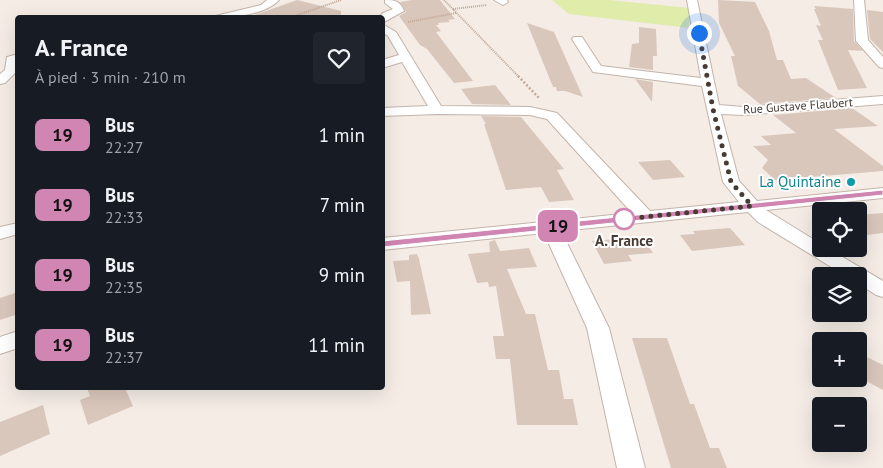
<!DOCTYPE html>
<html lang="fr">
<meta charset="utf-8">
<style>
body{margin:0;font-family:"PT Sans",sans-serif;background:#20242c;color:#f1f3f6;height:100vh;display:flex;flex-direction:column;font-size:19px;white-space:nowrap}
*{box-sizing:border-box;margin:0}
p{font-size:16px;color:#9ea1a6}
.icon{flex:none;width:28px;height:28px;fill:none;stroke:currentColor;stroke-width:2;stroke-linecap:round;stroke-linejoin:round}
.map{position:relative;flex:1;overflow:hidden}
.side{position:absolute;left:15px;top:15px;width:370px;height:375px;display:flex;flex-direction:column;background:#171b24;border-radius:5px;box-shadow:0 5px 20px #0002}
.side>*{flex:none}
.badge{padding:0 10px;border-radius:8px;font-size:18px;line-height:32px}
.buttons{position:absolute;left:812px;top:202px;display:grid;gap:10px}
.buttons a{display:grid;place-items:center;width:55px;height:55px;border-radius:5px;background:#171b24;box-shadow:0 5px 20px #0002;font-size:25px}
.you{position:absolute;width:25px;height:25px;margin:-12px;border:4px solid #fff;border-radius:50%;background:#1a73e8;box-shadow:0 0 0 8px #1a73e833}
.map>.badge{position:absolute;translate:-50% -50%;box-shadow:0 0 0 2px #fff}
.round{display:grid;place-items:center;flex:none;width:52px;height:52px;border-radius:5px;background:#20242c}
.overview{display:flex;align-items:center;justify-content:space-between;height:85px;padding:0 20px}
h1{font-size:24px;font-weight:600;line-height:38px}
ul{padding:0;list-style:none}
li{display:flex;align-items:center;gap:15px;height:70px;padding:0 20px}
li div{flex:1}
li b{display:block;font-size:19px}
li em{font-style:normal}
li .badge{min-width:55px;font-weight:700;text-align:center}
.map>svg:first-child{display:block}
.green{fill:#dfecaa}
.building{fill:#dac7bc}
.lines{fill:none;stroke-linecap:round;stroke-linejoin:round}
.street-casing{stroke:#c3b4aa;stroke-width:2}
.path-far1{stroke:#c3a896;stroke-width:2;stroke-dasharray:1 1;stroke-linecap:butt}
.path{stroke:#c3a896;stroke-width:2.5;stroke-dasharray:2 2;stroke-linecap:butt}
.street{fill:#fff;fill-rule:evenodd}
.line{fill:#d085b2;stroke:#fff}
.walk{stroke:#473b34;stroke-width:5;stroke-dasharray:0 9}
.culture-dot{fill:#0f9aa8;stroke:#fff;stroke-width:2}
.stop-dot{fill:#fff;stroke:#d085b2;stroke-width:2.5}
.labels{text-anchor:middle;stroke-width:4;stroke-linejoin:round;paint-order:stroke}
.far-street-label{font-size:12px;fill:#473b34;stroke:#fff}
.culture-label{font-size:15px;fill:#0d838f;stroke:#fff;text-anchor:end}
.stop-label{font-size:15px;font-weight:bold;fill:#473b34;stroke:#fff}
</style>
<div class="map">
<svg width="883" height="468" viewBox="0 0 883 468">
<rect width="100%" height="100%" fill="#f4ece5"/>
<path class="green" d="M552 0H608L689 8V28L569 14Z"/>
<g class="building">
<path d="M297 0 341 11V18H256L255 15Z"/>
<path d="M412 0H440L455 19 448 20 450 22 438 23 439 25H436L441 31 436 32 473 81 454 83 427 49 420 45 399 16 406 12 400 2Z"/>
<path d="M718 0 755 2 769 31 777 60H783L791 79 806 78 836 98 760 104 738 86 731 56H735L719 23Z"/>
<path d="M814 6 853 9 854 41 863 51 848 50 867 88 838 90 818 40H823L816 25 821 26 814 9H816Z"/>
<path d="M867 10 883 12V52L870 39Z"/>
<path d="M527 23 554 32 583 97 565 91H557L556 87H553Z"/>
<path d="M639 27 656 29 657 56H653V70L629 67 632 44 639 43Z"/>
<path d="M635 79 653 82 652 102Z"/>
<path d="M495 85 511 105 472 104 461 89Z"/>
<path d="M852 108 878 126 834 129 883 166V171L775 180 762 168 768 160 753 146 771 145 761 136 796 133 773 115Z"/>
<path d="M481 116 521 117 564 169 557 170 574 200 549 202 541 187 506 190 484 124H486Z"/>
<path d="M670 160 685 177 653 180 638 162Z"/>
<path d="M883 213V233L859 236V215Z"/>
<path d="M730 228 745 245 692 251 680 235 695 234 693 231Z"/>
<path d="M642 237 653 253 628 255 632 261 604 264 592 241Z"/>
<path d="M495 240 500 251 529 248 537 267 507 269 526 314H535L548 370H559L564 399H573L578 425H517L510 359H496L493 336H504L496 286 489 287 488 282 477 283 468 254 490 252 489 242Z"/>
<path d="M417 254 419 259 431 314 411 315 410 281 397 282 393 261 409 260V255Z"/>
<path d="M18 292V314L0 320V298Z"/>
<path d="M632 338H667L690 404H694L710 448H719L727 468H671Z"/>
<path d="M859 353 883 365V390L859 377Z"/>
<path d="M87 388H125L133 406 88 425 80 400 90 396Z"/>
<path d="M43 405 50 434 0 456V422Z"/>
</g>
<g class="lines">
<defs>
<g id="street">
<path d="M267 0H279C264 16 228 18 207 18L261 5Z"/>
<path d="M385 0C395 0 400 1 404 11L382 23V18H378L383 13 393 9 385 3Z"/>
<path d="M494 0H507L508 2 503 5Z"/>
<path d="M687 0H697L719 105 744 107 883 96V104L744 115 721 114 739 181 757 201 883 188V198L766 210 821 244V249H829L883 281V297L876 295 859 284V276H846L758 222 748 212 561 231 609 328 645 468H617L587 328 544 233 382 250V238L632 213 547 119 530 115 437 114 382 116V108L428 106 402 62 382 68V60L399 55 388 36 382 32V24L396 32 441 106 530 107 557 113 650 211 739 202 723 182 702 86 593 72 572 39 574 37H582L601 66 701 78Z"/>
<path d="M854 0H864L868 40 883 57V68L879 67 856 41Z"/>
<path d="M18 54 17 71 5 83 0 84V74L5 70 7 57Z"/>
<path d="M18 223V234L0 239V227Z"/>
<path d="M18 331V348L0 354V337Z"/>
</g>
</defs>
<use href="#street" class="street-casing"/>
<g class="path-far1">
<path d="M444 0 519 77"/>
<path d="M453 9 487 5"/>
<path d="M289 18 341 0"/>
<path d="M408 22 456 13"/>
</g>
<path class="path" d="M518 76 539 98"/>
<use href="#street" class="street"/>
</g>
<path class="line" d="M883 190V195L382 247 378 244 382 241Z"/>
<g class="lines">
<path class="walk" d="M624 219 752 206 731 182 713 109 699 33"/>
</g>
<circle class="culture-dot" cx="851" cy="182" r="5"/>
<circle class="stop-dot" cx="624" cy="219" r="10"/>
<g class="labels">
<g class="far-street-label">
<text transform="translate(798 106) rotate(-4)" y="4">Rue Gustave Flaubert</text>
</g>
<g class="culture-label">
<text x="841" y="187">La Quintaine</text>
</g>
<g class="stop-label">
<text x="624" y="246">A. France</text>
</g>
</g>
</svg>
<div class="buttons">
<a><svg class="icon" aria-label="locate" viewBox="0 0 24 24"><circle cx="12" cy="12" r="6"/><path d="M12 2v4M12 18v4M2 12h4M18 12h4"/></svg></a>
<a><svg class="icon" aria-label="layers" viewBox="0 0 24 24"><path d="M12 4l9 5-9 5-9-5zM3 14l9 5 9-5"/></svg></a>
<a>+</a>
<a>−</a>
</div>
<div class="you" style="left:699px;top:33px"></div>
<b class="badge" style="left:558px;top:226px;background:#d085b2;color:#111">19</b>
<section class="side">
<div class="overview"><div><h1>A. France</h1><p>À pied · 3 min · 210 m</p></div><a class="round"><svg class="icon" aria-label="heart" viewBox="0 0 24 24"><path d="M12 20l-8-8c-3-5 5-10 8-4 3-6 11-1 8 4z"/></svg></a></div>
<ul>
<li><span class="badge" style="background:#d085b2;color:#111">19</span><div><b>Bus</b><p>22:27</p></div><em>1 min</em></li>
<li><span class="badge" style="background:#d085b2;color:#111">19</span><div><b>Bus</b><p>22:33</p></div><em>7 min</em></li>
<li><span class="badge" style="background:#d085b2;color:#111">19</span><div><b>Bus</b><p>22:35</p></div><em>9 min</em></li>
<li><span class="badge" style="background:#d085b2;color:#111">19</span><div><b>Bus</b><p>22:37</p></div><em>11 min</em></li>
</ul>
</section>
</div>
